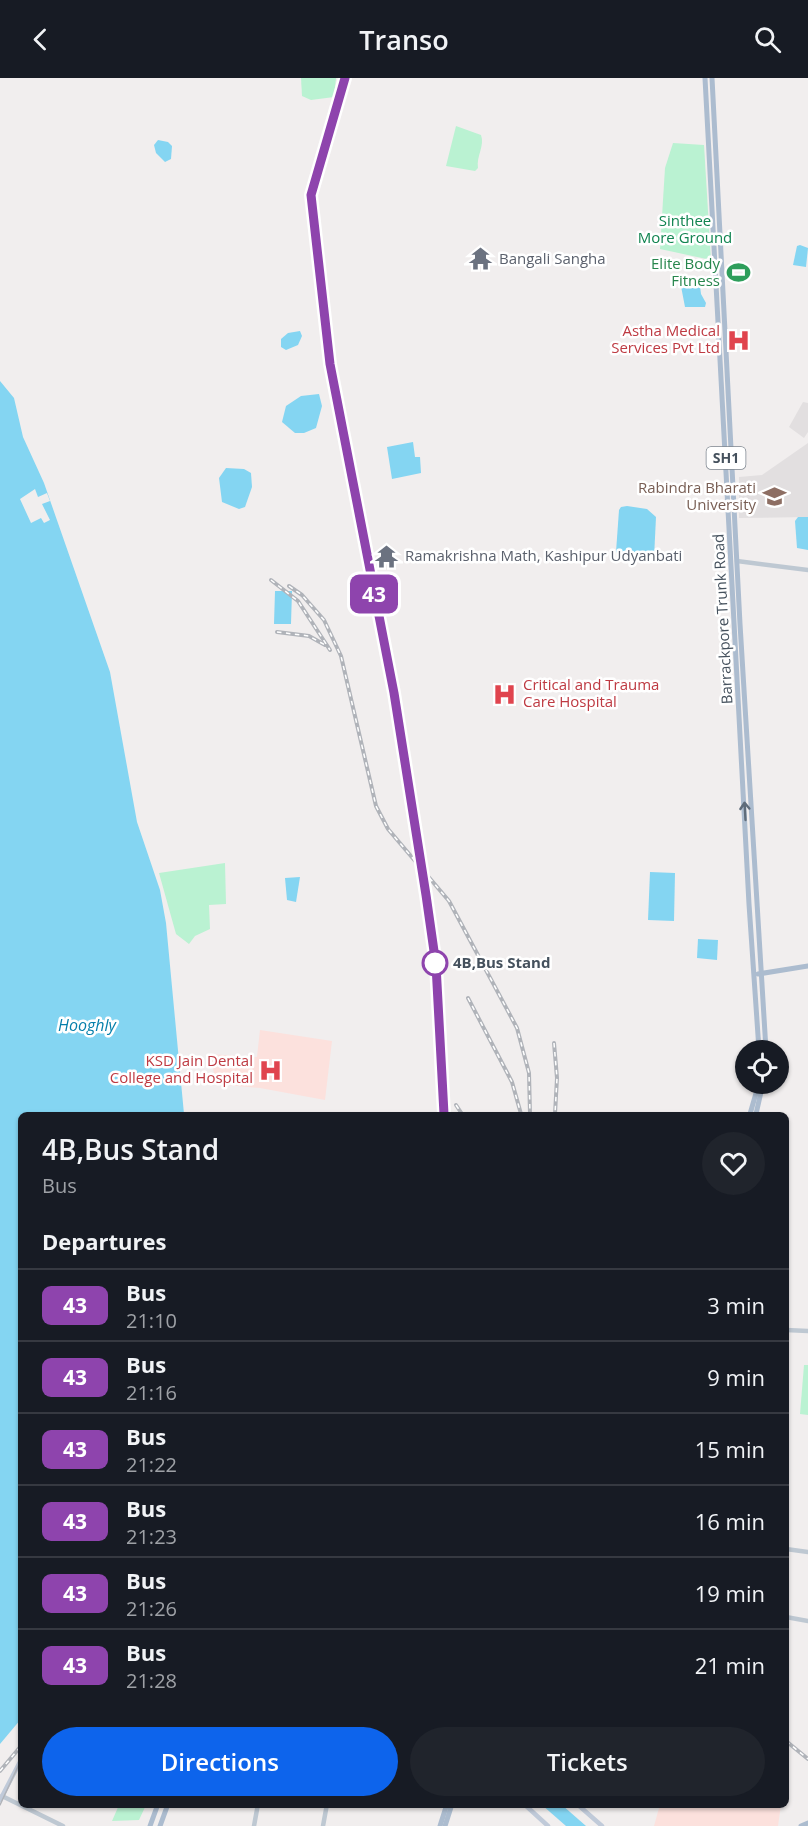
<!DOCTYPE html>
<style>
body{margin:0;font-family:"Open Sans",sans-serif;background:#20242c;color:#f1f3f6;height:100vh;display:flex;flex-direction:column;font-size:22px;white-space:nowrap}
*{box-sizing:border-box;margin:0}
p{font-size:20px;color:#9ea1a6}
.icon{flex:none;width:33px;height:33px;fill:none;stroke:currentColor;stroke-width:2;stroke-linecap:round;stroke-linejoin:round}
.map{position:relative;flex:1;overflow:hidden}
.panel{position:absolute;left:18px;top:1034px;width:771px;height:696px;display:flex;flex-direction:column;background:#171b24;border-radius:9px;box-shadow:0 2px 4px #0004}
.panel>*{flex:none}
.badge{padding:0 12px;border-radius:9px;font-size:21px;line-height:39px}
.buttons{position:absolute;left:735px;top:962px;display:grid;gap:12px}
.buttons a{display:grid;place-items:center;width:54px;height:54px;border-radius:50%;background:#171b24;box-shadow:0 2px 4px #0004;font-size:30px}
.map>.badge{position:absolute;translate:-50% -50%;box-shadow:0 0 0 3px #fff}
h2{padding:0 24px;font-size:22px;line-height:54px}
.round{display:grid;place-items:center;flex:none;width:63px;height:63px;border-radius:32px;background:#20242c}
.overview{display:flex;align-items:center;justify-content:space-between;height:102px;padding:0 24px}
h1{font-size:28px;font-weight:600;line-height:45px}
.button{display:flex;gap:12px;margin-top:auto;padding:12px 24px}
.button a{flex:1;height:69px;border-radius:36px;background:#0d64ec;color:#fff;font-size:24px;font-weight:600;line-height:69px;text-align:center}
.button a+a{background:#20242c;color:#f1f3f6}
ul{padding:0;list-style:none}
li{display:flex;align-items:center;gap:18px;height:72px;padding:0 24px;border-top:2px solid #363941}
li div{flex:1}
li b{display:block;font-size:22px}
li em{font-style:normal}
li .badge{min-width:66px;font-weight:700;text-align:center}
header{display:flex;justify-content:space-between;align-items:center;height:78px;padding:0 24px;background:#171b24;font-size:27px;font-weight:600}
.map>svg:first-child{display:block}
.education{fill:#e2dfe0}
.medical{fill:#fce1dd}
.green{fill:#baf2d2}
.water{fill:#84d5f2}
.pier{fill:#f1eeee}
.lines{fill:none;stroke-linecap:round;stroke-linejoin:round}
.tertiary{stroke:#bec8d2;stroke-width:4.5}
.secondary{stroke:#c0cad9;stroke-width:4.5}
.primary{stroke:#acbccf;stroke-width:5}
.tram{stroke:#b0b3b9;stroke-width:1.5}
.rail-casing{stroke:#b0b3b9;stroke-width:4}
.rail{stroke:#fff;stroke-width:1.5;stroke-dasharray:4.5;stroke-linecap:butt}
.oneway{stroke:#5f6c7a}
.line-casing{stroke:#fff;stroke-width:14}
.line{stroke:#8e44ad;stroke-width:9}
.stop-dot{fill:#fff;stroke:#8e44ad;stroke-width:3}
.labels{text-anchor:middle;stroke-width:5;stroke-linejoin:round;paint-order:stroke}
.shield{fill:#fff;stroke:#7d858e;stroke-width:1.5}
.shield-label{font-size:14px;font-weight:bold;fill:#45515d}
.park-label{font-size:15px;fill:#118450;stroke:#fff}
.worship-label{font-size:15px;fill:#5b616d;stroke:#fff;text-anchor:start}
.leisure-label{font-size:15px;fill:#27864d;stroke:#fff;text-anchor:end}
.health-label{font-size:15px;fill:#be3a42;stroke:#fff;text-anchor:end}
.education-label{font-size:15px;fill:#785e54;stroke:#fff;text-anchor:end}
.street-label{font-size:15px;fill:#45515d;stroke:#fff}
.stop-label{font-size:15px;font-weight:bold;fill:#45515d;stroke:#fff;text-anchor:start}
.water-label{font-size:16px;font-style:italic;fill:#047fab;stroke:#fff}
</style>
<header><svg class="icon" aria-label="back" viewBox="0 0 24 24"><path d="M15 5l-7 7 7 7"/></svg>Transo<svg class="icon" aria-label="search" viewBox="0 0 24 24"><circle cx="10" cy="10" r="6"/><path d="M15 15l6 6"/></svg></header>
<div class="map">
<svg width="808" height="1748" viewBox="0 0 808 1748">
<rect width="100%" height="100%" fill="#f1eeee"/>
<g class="education">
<path d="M803 324 808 325V354L804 360 789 349Z"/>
<path d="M808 365V439L739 440V399L762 397Z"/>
</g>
<g class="medical">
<path d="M260 952 332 963 325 1022 260 1010 217 1006 209 976 257 979Z"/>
<path d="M770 1726 781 1727 778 1748H654L659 1730 656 1727Z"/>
</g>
<g class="green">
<path d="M301 0H336L334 19 311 22 302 18Z"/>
<path d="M456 48 481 57C485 68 476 78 478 90L475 93 446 88Z"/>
<path d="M673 65 704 67 711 182 660 171 665 90Z"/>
<path d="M225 785 226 826 209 827 210 851 195 858 189 866 176 856 159 795Z"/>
<path d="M804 1287H808V1337L800 1336Z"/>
<path d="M119 1727V1726L146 1727 139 1742 112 1743Z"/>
</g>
<g class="water">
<path d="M158 62 168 64 172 68 171 81 165 84 156 75 154 67Z"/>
<path d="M800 167 808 170 806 189 793 187 797 168Z"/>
<path d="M685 200H699L701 216 706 225 705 229H685L680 203Z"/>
<path d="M300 253 302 258 298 267 286 272 281 269V261L288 255Z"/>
<path d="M0 303 14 320 23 359 44 405 110 594 137 744 160 812 166 845 184 1036H21V1641L0 1666Z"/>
<path d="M319 316 322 328 316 350 304 355H295L282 344 286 328 301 318Z"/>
<path d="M413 364 415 379H420L421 395 392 401 387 369Z"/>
<path d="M226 390 244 391 251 395 252 409 245 429 239 431 222 424 219 400Z"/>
<path d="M627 428 647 431 656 439 654 480 623 479 616 474 619 432 621 429Z"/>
<path d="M798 439H808V472L797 470 795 443Z"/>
<path d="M275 513H292L291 546H274Z"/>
<path d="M650 794 675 795 674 843 648 842Z"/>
<path d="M300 799 296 824 287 822 285 800Z"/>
<path d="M698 861 718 862 717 882 697 880Z"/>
<path d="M542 1727H562L586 1748H566Z"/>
</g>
<path class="pier" d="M35 411 38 419 47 415 50 423 42 426 50 442 44 445 41 440 31 445 20 421Z"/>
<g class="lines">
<g class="tertiary">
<path d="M345 0 311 116 330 286 394 615 426 817 436 887 444 1036"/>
<path d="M737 483 808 492"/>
<path d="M786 1252 808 1253"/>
<path d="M786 1471 808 1474"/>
<path d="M786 1539 808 1543"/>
<path d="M2 1718 63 1748"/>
<path d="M254 1748 258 1726"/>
<path d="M323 1748 327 1726"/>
</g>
<g class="secondary">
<path d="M0 1722 21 1682"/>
<path d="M524 1726 548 1748"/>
<path d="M577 1726 602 1748"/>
</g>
<g class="primary">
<path d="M705 0 749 826 759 972"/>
<path d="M712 0 740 546 766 972"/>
<path d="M758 896 808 888"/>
<path d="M750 1036 759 1005"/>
<path d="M756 1036 763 1005"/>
<path d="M150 1748 158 1726"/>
<path d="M160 1748 168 1726"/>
<path d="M440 1748 447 1726"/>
<path d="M445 1748 452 1726"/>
<path d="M801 1748 808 1745"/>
</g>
<path class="tram" d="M0 1727 21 1682"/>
<defs>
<g id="rail">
<path d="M271 502 298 523 330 572"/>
<path d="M289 508 302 517 324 542 341 578 376 728 388 751 449 823 517 950 529 995 530 1036"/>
<path d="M277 554 309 558 325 567"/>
<path d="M468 920 512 1004 521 1036"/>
<path d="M554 965 557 1000 555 1036"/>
<path d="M456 1027 462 1036"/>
<path d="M786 1663 808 1681"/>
<path d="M0 1693 21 1668"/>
</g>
</defs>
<use href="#rail" class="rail-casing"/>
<use href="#rail" class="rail"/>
</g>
<defs><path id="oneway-shaft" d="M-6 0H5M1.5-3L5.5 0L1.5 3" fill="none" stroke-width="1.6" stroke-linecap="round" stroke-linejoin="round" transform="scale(1.5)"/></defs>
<use class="oneway" href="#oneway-shaft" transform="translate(745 733) rotate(-93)"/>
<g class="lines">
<defs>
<path id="line" d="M345 0 311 117 330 286 394 615 426 817 436 887 444 1036"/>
</defs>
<use href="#line" class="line-casing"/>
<use href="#line" class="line"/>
</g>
<defs>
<symbol id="temple-bare" viewBox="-9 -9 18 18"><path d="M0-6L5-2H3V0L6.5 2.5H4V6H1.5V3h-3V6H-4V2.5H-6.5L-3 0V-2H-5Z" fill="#6b7280" stroke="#fff" stroke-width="2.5" paint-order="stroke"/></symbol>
<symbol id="stadium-bare" viewBox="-9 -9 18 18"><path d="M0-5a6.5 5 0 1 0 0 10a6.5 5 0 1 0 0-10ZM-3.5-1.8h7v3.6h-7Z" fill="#2e9e5b" stroke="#fff" stroke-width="2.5" paint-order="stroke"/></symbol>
<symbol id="hospital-bare" viewBox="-9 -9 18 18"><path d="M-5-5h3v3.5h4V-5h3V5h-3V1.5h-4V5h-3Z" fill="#e0444e" stroke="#fff" stroke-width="2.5" paint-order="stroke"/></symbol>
<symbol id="university-bare" viewBox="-9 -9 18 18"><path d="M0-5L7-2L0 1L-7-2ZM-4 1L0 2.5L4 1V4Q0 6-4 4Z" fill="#8d6e63" stroke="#fff" stroke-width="2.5" paint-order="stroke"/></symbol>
</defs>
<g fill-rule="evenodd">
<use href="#temple-bare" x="464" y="164" width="33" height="33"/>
<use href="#stadium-bare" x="722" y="178" width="33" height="33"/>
<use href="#hospital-bare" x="722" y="246" width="33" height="33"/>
<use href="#university-bare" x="758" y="402" width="33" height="33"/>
<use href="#temple-bare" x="370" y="462" width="33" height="33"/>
<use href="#hospital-bare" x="488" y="600" width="33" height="33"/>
<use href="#hospital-bare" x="254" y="976" width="33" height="33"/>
</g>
<circle class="stop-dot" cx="435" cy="885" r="12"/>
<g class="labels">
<rect class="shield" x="706.5" y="369" width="39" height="22" rx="4.5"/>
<g class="shield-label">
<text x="726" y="385">SH1</text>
</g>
<g class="park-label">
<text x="685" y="148">Sinthee<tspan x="685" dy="17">More Ground</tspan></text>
</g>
<g class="worship-label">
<text x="499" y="186">Bangali Sangha</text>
<text x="405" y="483">Ramakrishna Math, Kashipur Udyanbati</text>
</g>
<g class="leisure-label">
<text x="720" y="191">Elite Body<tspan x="720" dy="17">Fitness</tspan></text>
</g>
<g class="health-label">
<text x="720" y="258">Astha Medical<tspan x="720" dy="17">Services Pvt Ltd</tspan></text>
<text x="523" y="612" text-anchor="start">Critical and Trauma<tspan x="523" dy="17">Care Hospital</tspan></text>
<text x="253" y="988">KSD Jain Dental<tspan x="253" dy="17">College and Hospital</tspan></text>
</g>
<g class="education-label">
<text x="756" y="415">Rabindra Bharati<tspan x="756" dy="17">University</tspan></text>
</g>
<g class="street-label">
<text transform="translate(723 541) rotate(-93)" y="5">Barrackpore Trunk Road</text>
</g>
<g class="stop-label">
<text x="453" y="890">4B,Bus Stand</text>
</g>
<g class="water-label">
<text x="87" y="953">Hooghly</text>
</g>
</g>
</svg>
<div class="buttons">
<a><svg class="icon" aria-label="locate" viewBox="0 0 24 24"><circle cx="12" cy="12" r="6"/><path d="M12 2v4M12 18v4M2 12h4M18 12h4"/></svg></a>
</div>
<b class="badge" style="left:374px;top:516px;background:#8e44ad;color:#fff">43</b>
<section class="panel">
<div class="overview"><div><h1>4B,Bus Stand</h1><p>Bus</p></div><a class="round"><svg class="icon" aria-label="heart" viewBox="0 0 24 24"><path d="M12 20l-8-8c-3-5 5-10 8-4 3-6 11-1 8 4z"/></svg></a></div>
<h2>Departures</h2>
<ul>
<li><span class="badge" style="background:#8e44ad;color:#fff">43</span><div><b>Bus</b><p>21:10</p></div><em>3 min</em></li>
<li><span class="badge" style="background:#8e44ad;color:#fff">43</span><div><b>Bus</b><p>21:16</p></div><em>9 min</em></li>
<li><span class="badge" style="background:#8e44ad;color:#fff">43</span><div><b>Bus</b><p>21:22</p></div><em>15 min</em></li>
<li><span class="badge" style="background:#8e44ad;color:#fff">43</span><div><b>Bus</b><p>21:23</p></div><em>16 min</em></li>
<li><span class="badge" style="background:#8e44ad;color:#fff">43</span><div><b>Bus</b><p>21:26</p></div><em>19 min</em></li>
<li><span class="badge" style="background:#8e44ad;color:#fff">43</span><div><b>Bus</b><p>21:28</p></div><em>21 min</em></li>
</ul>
<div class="button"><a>Directions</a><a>Tickets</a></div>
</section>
</div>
